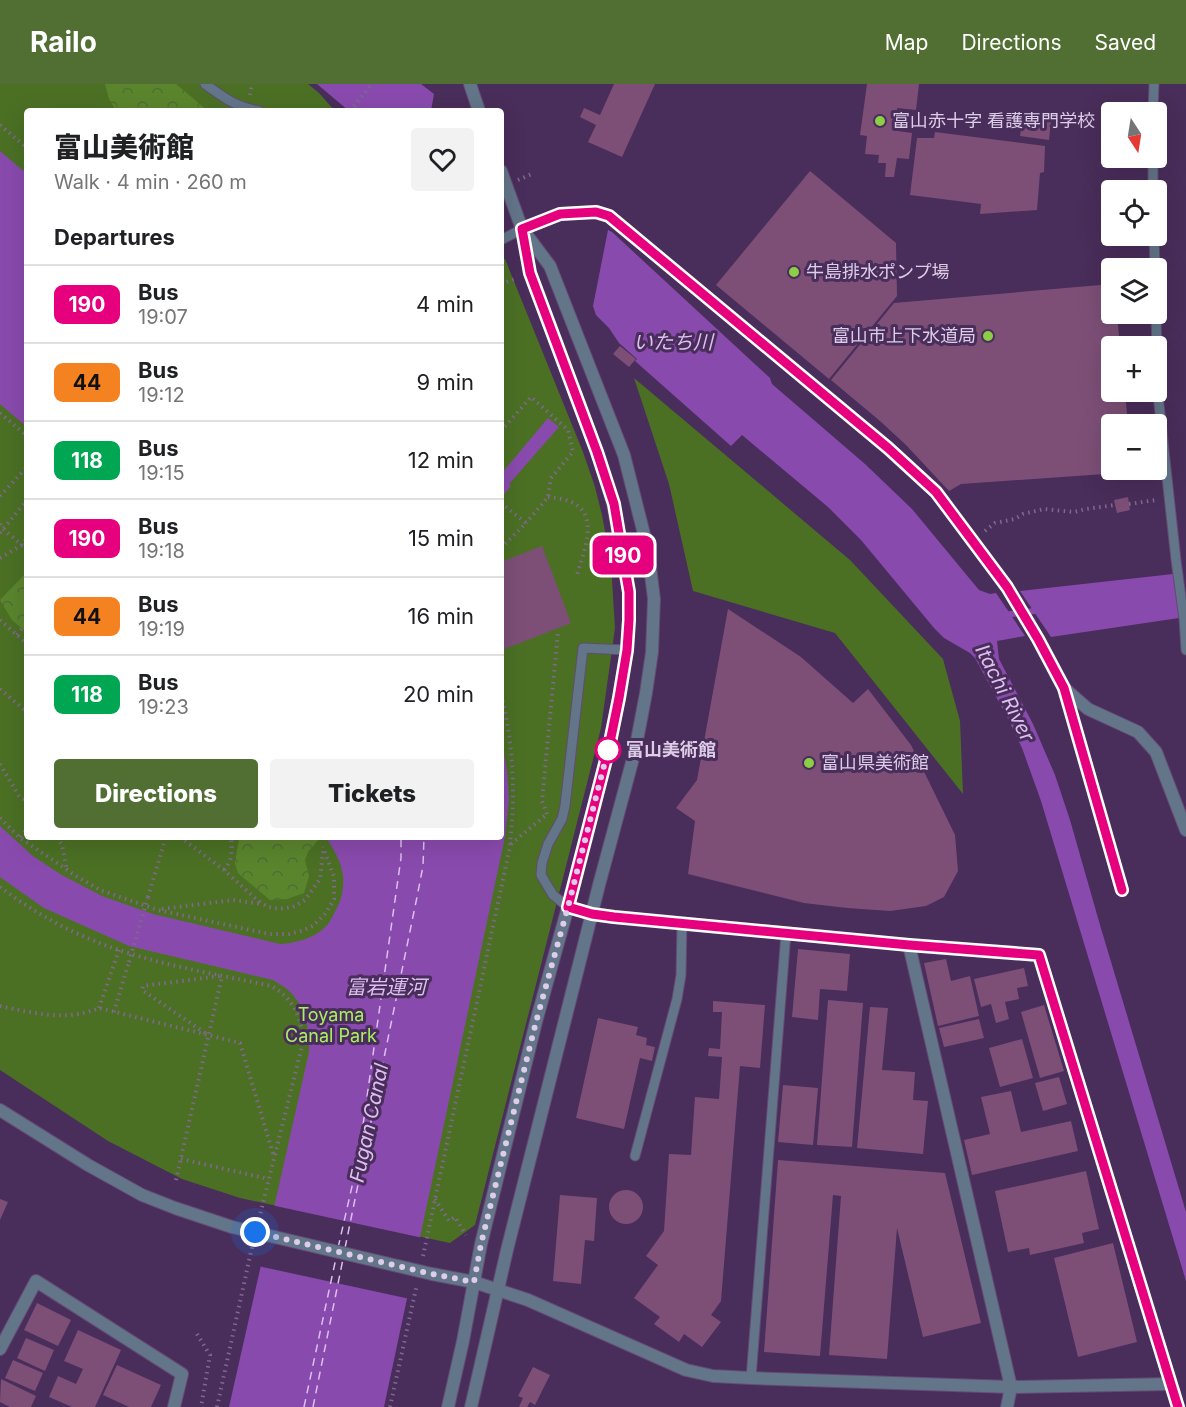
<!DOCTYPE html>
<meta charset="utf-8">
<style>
body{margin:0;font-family:Inter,"Noto Sans JP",sans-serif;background:#f2f2f2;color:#202124;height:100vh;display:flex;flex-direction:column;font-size:22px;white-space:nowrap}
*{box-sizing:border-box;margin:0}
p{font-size:20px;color:#757577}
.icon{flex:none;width:33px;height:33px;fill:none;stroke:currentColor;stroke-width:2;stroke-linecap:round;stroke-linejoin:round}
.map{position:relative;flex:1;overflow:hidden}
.panel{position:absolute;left:24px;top:24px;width:480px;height:732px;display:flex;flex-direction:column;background:#fff;border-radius:6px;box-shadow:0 6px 24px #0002}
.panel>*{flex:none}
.badge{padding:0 12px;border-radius:9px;font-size:21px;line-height:39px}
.needle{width:39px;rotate:168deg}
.tools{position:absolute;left:1101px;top:18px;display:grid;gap:12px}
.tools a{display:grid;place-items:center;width:66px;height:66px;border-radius:6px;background:#fff;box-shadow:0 6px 24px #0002;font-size:30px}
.you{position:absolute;width:30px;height:30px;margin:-15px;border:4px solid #fff;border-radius:50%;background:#1a73e8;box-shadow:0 0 0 9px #1a73e833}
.map>.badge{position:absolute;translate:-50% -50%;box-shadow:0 0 0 3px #fff}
h2{padding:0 30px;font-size:22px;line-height:54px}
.round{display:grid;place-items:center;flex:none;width:63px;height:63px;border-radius:6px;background:#f2f2f2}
.summary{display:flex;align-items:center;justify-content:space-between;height:102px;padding:0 30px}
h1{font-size:28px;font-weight:800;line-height:45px}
.button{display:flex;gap:12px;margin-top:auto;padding:12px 30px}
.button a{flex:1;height:69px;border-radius:6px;background:#516f33;color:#fff;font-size:24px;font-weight:800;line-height:69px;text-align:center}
.button a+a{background:#f2f2f2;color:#202124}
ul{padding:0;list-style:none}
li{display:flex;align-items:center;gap:18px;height:78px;padding:0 30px;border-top:2px solid #e0e0e0}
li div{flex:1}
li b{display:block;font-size:22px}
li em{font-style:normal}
li .badge{min-width:66px;font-weight:700;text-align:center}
header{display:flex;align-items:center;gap:36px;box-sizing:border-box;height:84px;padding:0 30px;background:#516f33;color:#fff}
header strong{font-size:28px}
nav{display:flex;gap:33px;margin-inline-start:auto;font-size:21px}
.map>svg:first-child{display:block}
.green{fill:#4b7024}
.forest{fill:url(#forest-crowns)}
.water{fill:#894aad}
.pier{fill:#492d5a}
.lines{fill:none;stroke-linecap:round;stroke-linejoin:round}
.stream{stroke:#894aad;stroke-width:6}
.ferry{stroke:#ddbff1;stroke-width:1.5;stroke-dasharray:8 6;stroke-linecap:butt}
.building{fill:#7d4f77}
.service-casing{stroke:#644a74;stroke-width:11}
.minor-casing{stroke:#644a74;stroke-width:14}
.tertiary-casing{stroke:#644a74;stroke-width:14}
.path{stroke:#80688f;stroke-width:4;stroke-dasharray:1.5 4.5;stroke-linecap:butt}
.service{stroke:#637589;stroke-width:9}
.minor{stroke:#637589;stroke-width:12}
.tertiary{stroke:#637589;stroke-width:12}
.tertiary-bridge-casing{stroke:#644a74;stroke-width:14;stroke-linecap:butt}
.path-bridge{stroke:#80688f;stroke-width:4;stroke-dasharray:1.5 4.5;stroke-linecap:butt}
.tertiary-bridge{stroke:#637589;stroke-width:12}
.line-casing{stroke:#fff;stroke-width:14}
.line{stroke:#e6007e;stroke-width:9}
.walk{stroke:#ddcde8;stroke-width:6;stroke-dasharray:0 10.8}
.poi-dot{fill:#8cce45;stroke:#492d5a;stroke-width:2}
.stop-dot{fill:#fff;stroke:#e6007e;stroke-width:3}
.labels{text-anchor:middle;stroke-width:6;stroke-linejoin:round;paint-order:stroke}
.poi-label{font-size:18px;fill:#ddcde8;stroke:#492d5a;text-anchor:start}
.stop-label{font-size:18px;font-weight:bold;fill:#ddcde8;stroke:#492d5a;text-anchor:start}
.park-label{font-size:18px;fill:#a9f061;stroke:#492d5a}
.water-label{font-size:20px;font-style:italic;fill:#ddbff1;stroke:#492d5a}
</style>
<header>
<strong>Railo</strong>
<nav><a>Map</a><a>Directions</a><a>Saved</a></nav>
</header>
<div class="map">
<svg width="1186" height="1323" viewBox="0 0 1186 1323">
<defs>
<pattern id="forest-crowns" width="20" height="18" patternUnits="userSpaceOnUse" patternTransform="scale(1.5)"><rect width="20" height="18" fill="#5a852d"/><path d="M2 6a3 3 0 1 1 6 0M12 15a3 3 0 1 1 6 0" fill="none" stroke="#526c36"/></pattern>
</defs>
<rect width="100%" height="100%" fill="#492d5a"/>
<g class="green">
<path d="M0 0H308L319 9 335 27H27V753H501V175H505L583 368 595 403 602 431 611 480 615 544 601 644 475 1141 450 1159 240 1114 182 1095 108 1057 0 986Z"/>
<path d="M634 294 850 476 943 575 960 637 963 710 835 549 693 507 669 400Z"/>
</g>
<g class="forest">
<path d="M105 0H176L208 27H121L115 25 109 15Z"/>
<path d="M27 488V549L12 536 0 516Z"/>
<path d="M238 753H319V755L308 768 305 776 309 792 304 809 287 815 270 816 238 789 235 779 239 755Z"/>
</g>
<g class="water">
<path d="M317 0H421L434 10 431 27H349Z"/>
<path d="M0 67 27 90V343L0 320Z"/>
<path d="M608 146 612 148 770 294 772 300 865 380 912 425 979 506 990 510 996 509 1025 552 997 557 999 575 1033 640 1055 691 1070 736 1100 841 1186 1128V1197L1041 717 1022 664 1007 633 975 574 970 569 944 554 934 544 861 456 828 423 742 351 731 362 635 277 637 275 619 259 609 244 596 231 593 222Z"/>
<path d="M548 334 559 343 509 400 511 402 501 414V390Z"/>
<path d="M1173 490 1179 534 1051 553 1020 507Z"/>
<path d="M501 650 507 687 509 714 505 753 384 1323H229L309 968C309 947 307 926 292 910 287 904 279 900 273 896L129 862 44 824 0 793V742L33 772 60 790 102 812 153 830 280 860C297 859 320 853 330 837 333 833 334 828 337 824 342 814 344 804 343 792 342 778 333 765 326 753H501Z"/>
</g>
<path class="pier" d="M271 1121 423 1154 410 1215 258 1182Z"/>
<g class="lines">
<path class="stream" d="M1004 531 1041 526"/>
<g class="ferry">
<path d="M338 1164 358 1076 401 774V753"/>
<path d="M345 1164 417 813 423 782 424 753"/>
<path d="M304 1323 336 1174"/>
<path d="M313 1323 343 1175"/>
</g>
</g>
<g class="building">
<path d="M614 0H655L622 73 588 58 596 41 580 33 584 24 600 31Z"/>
<path d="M867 0H919L916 26 897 24 898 47 912 49 909 75 897 74 894 93H885L886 79H878L879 71 865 70 867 52 860 51Z"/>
<path d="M1023 32 1051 36 1049 56 1020 52Z"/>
<path d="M935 48 1045 62 1044 88 1040 89 1037 126 980 130 981 120 910 111 917 54H934Z"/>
<path d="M810 87 896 159 897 212 829 295 716 201Z"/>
<path d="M1112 200V230H1117L1120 262H1112V308H1125L1128 340H1112V386H1133V388L961 400 949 407 906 361 880 337 831 296 894 219Z"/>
<path d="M620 262 636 275 629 283 613 270Z"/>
<path d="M1128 413 1130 426 1117 429 1114 416Z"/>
<path d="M542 462 571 539 502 566 501 478Z"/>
<path d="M728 525 801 573 853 619 868 605 911 661 955 751 958 787 944 813 926 822 890 827 847 824 804 819 688 790 695 737 676 724 697 696Z"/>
<path d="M798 865 850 870 847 907 820 905 818 936 792 933Z"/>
<path d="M946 875 951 897 970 892 979 932 938 942 924 879Z"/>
<path d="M1024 884 1028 902 1017 904 1019 915 1005 918 1009 935 996 939 991 920 981 923 974 895Z"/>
<path d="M828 916 863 919 852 1063 817 1061Z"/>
<path d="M713 917 765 921 760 984 740 982 721 1217 711 1231 721 1238 702 1263 684 1250 679 1258 654 1240 660 1233 634 1214 658 1181 646 1172 664 1147 669 1070 691 1071 695 1013 719 1015 722 973 708 972 709 964 720 965 722 928H713Z"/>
<path d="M1044 921 1064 987 1040 994 1021 928Z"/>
<path d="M870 923 888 924 882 986 915 988 913 1016 928 1017 923 1070 857 1064Z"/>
<path d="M598 934 638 943 636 951 647 954 646 961 655 963 652 977 640 974 624 1045 576 1034Z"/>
<path d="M979 935 984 954 944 963 939 944Z"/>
<path d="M1022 955 1033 994 1000 1003 989 964Z"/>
<path d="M1059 993 1067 1020 1043 1027 1035 999Z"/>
<path d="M783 1001 818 1004 813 1061 778 1058Z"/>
<path d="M1011 1007 1021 1048 1071 1037 1078 1067 972 1091 964 1056 990 1050 981 1013Z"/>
<path d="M778 1076 945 1089 981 1239 923 1253 897 1144 887 1275 829 1271 841 1112 833 1111 820 1272 764 1268Z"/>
<path d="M1086 1087 1099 1145 1082 1149 1084 1159 1030 1171 1029 1164 1008 1168 995 1107Z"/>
<circle cx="626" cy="1123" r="17"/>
<path d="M560 1111 597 1114 594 1157 585 1156 581 1200 553 1197Z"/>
<path d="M0 1115 8 1118 0 1136Z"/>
<path d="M1113 1159 1137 1258 1078 1273 1054 1174Z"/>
<path d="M37 1219 71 1236 58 1262 24 1246Z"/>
<path d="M78 1246 121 1266 95 1323H72L49 1313 58 1292 76 1300 83 1285 64 1277Z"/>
<path d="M26 1254 54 1266 45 1287 17 1274Z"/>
<path d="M13 1276 43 1289 35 1307 5 1294Z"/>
<path d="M117 1281 161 1301 151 1323H129L103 1311Z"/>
<path d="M533 1283 550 1291 535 1321 530 1318 527 1323H519L523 1314 518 1312Z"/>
<path d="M1 1295 36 1312 31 1323H10L0 1318Z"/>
</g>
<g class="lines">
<defs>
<g id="service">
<path d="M205 0C226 15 234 22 259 27"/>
<path d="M1153 28 1154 0"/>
<path d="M1153 74V106"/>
<path d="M1154 152 1155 184"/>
<path d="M501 156 522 145"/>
<path d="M1156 230 1158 311 1176 476 1184 535 1186 566"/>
<path d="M568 823 553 811 541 791 542 779 548 760 562 735 565 722 583 564 627 566"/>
<path d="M635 1072 677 915 681 891 682 839"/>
<path d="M751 1294 786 849"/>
</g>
<g id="minor">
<path d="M522 145 560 130 596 128 609 132 888 364 936 408 1007 503 1038 555 1064 604 1088 625 1138 648 1156 668 1186 746"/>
<path d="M1064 605 1122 806"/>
<path d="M568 823 592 830 614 833 909 861 1011 1303 1007 1323"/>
<path d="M909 861 1039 871 1178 1323"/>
<path d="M0 1265 36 1197 182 1290 174 1323"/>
<path d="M1011 1303 1171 1300"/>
</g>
<g id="tertiary">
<path d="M470 0 479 27"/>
<path d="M0 1026 88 1081 142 1111 175 1124 232 1143"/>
<path d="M432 1190 474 1198 528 1216 686 1286 713 1292 751 1294 1011 1303"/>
<path d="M448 1323 463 1257 481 1160 536 938 568 823 608 668 619 614 627 566 629 536V508L613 419 597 368 530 189 522 145 501 87"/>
<path d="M471 1323 507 1166 599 801 635 667 646 609 652 568 654 515 648 466 624 371 550 182 523 146"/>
</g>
</defs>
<use href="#service" class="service-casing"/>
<use href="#minor" class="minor-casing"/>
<use href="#tertiary" class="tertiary-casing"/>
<g class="path">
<path d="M250 11 252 0"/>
<path d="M350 27 372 0"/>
<path d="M0 41 27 64"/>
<path d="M518 96 534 89"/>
<path d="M501 200 517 194"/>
<path d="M0 329 27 352"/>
<path d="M501 347 531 313 568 346 573 368 551 394 548 413 526 439"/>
<path d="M0 412 27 383"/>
<path d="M548 413C556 414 564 415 571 418 601 431 583 469 577 491"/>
<path d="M501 419 526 439 501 464"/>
<path d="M1129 420 1156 416"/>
<path d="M0 440 3 445 27 465"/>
<path d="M985 447 995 439 1015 435 1023 430 1044 425 1074 428 1086 425 1115 421"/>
<path d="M0 449 27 416"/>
<path d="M0 474 22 461 27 454"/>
<path d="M0 536 27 560"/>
<path d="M17 551 27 538"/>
<path d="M0 605 27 628"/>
<path d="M0 680 19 712 27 718"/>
<path d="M547 730 542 717 558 548"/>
<path d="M0 734 19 753 76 792 100 806 158 826 269 850H289L301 847 313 842 326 829 334 815V793L323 763"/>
<path d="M20 753 27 745"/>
<path d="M57 753 62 761 67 786"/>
<path d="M180 753 224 786 257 816 268 823 279 825 293 823 305 816 320 795 323 767"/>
<path d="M511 760 547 730"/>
<path d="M224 786C233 776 232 766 231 753"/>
<path d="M0 803C37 831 78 853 122 867 170 883 221 891 271 902 294 914 304 937 302 962L259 1135"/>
<path d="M148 813 166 753"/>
<path d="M162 825 233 816 262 820"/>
<path d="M0 922C33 929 67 938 99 924L240 959 274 1073"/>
<path d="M99 924 119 866"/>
<path d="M114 928 129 878"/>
<path d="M205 949 142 906 143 902 220 892"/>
<path d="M181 1075 269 1095"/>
<path d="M176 1096 222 892"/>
<path d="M435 1115 449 1137 455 1133 466 1151"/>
<path d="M423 1172 509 767C516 715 514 661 501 610"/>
<path d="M197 1250 210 1271 201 1323"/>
<path d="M217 1323 252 1163"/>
<path d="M390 1323 417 1200"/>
</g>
<use href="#service" class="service"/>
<use href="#minor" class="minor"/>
<use href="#tertiary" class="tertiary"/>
<defs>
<path id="tertiary-bridge" d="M232 1143 432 1190"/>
</defs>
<use href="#tertiary-bridge" class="tertiary-bridge-casing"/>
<path class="path-bridge" d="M129 878 148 813"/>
<use href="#tertiary-bridge" class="tertiary-bridge"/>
</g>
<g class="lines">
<defs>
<path id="line" d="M1122 806 1064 604 1038 555 1007 503 936 408 888 364 609 132 596 128 560 130 522 145 530 189 597 368 614 420 629 508V536L627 566 619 614 608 668 568 823 592 830 614 833 909 861 1039 871 1178 1323"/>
</defs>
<use href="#line" class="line-casing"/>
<use href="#line" class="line"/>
<path class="walk" d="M255 1148 432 1190 474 1198 481 1160 536 938 568 823 608 666"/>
</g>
<g class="poi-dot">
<circle cx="880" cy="37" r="6"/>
<circle cx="794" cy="188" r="6"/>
<circle cx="988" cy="252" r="6"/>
<circle cx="809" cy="679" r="6"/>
</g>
<circle class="stop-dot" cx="608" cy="666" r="12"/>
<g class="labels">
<g class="poi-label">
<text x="892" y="43">富山赤十字 看護専門学校</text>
<text x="806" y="194">牛島排水ポンプ場</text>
<text x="976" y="258" text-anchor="end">富山市上下水道局</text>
<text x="821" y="685">富山県美術館</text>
</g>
<g class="stop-label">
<text x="626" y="672">富山美術館</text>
</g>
<g class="park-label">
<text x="331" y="937">Toyama<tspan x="331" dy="21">Canal Park</tspan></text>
</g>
<g class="water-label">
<text x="673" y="265">いたち川</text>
<text transform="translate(1005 609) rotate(63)" y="7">Itachi River</text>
<text x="386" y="910">富岩運河</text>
<text transform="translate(369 1039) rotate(-78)" y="7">Fugan Canal</text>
</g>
</g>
</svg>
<div class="tools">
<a><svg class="needle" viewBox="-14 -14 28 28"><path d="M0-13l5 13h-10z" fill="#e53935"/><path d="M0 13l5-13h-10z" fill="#757577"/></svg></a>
<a><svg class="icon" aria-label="locate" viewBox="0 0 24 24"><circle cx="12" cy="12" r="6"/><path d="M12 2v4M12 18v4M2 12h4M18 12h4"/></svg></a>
<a><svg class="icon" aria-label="layers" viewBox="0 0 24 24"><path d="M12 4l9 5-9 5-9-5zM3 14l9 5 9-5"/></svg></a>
<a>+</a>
<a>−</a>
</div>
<div class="you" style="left:255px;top:1148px"></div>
<b class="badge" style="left:623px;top:471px;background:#e6007e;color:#fff">190</b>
<section class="panel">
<div class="summary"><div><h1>富山美術館</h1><p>Walk · 4 min · 260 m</p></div><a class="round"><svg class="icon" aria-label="heart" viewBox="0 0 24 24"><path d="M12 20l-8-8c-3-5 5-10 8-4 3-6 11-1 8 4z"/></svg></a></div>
<h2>Departures</h2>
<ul>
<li><span class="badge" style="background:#e6007e;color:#fff">190</span><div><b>Bus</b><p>19:07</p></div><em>4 min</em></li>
<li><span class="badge" style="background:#f58220;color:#111">44</span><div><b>Bus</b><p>19:12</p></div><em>9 min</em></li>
<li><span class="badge" style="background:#00a651;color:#fff">118</span><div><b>Bus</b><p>19:15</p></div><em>12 min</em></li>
<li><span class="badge" style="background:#e6007e;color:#fff">190</span><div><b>Bus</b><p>19:18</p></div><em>15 min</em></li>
<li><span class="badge" style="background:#f58220;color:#111">44</span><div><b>Bus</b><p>19:19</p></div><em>16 min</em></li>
<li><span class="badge" style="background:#00a651;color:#fff">118</span><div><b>Bus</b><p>19:23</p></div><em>20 min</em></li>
</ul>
<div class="button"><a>Directions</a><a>Tickets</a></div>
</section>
</div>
